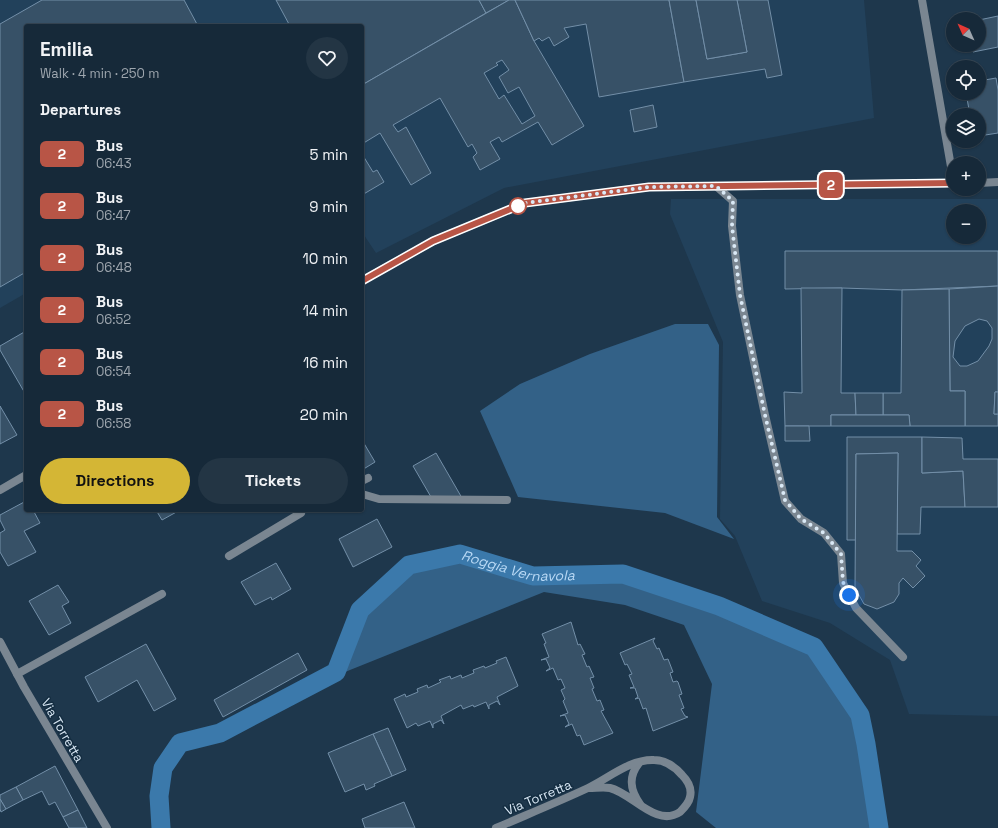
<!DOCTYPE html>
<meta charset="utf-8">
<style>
body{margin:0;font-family:"Space Grotesk",sans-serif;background:#233544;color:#f1f3f6;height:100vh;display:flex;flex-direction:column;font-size:15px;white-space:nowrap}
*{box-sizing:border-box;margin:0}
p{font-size:13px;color:#9ea6ae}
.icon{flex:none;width:22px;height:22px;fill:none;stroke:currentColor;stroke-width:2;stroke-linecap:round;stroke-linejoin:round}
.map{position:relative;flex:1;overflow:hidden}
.sheet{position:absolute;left:24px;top:24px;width:340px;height:488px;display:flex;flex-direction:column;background:#162939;border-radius:4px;box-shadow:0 1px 3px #0004,0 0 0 1px #354553}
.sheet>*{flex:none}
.badge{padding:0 8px;border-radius:6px;font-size:14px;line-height:26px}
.needle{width:26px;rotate:315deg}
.tools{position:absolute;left:946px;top:12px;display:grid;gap:8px}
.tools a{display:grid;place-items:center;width:40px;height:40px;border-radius:50%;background:#162939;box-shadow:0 1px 3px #0004,0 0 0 1px #354553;font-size:20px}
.you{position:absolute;width:20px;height:20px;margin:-10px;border:3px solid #fff;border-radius:50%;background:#1a73e8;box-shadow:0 0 0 6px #1a73e833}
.map>.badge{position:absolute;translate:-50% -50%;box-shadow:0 0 0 2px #fff}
h2{padding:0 16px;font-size:15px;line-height:36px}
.round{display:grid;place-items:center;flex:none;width:42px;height:42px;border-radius:21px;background:#233544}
.headline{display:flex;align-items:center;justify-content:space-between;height:68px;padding:0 16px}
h1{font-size:19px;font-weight:700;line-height:30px}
.cta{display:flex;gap:8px;margin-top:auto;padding:8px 16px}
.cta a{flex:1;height:46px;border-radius:24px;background:#d4b635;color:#111;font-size:16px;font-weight:700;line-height:46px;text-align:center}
.cta a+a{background:#233544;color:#f1f3f6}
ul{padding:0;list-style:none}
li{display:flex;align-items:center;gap:12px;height:52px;padding:0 16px}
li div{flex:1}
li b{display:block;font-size:15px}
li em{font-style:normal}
li .badge{min-width:44px;font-weight:700;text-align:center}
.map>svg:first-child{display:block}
.built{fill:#22415b;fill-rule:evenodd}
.green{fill:#336187}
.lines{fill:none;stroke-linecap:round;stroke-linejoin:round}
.canal{stroke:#3b79ab;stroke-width:19}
.building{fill:#375167;stroke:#738fa8;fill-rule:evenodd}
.service{stroke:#7a8691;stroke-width:8}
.minor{stroke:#7a8691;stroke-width:8}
.tertiary{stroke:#7a8691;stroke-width:8}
.line-casing{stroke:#fff;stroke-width:9}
.line{stroke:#b85546;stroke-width:6}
.walk{stroke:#dae9f6;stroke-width:4;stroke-dasharray:0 7.2}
.stop-dot{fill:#fff;stroke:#b85546;stroke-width:2}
.labels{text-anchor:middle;stroke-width:3;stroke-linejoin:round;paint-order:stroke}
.street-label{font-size:13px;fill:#dae9f6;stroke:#142d41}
.water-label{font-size:14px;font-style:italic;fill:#b9d9f5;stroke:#142d41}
</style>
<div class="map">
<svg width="998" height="828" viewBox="0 0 998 828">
<rect width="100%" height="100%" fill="#1e374c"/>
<g class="built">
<path d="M0 0H864L874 118 504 188 376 253 362 232V26H26V293L0 308Z"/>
<path d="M671 199H998V716L909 714 890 660 830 623 762 601 735 536 720 519 723 342 670 214ZM953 211H979V237H953Z"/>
</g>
<g class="green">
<path d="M675 324H708L719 345 717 517 734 539 665 513 518 497 480 411 520 384 590 354Z"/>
<path d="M462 556 532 579 623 578 724 614 810 651 853 718 871 828H716L696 812 712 684 684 625 625 605 544 592 345 672 365 615 413 569Z"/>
</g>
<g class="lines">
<path class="canal" id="s1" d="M161 828 159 796 163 768 180 743 220 733 336 672 360 610 409 565 460 554 533 576 623 574 719 606 814 647 860 715 866 744 879 828"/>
</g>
<g class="building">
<path d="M42 0H184L198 26H26V272L0 287V24Z"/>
<path d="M276 0H479L486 13 362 85V26H290Z"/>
<path d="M479 0H509L486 13Z"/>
<path d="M509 0H515L534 41 584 126 552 145 538 122 502 142 499 137 490 142 500 159 480 170 473 157 477 153 472 144 468 147 440 98 393 125 398 132 406 127 431 173 411 185 380 133 362 144V85ZM502 60 509 70 499 77 508 93 519 87 535 116 522 124 504 95 499 99 484 73 498 65 496 63Z"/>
<path d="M515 0H669L684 82 599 97 586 24 564 28 569 37 554 46 549 37 542 41 539 38 534 41Z"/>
<path d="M669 0H696L707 59 747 52 737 0H768L782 75 767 78 765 69 684 82Z"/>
<path d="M696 0H737L747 52 707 59Z"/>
<path d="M998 16V47L973 52 972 45H979V20Z"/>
<path d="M996 78 998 90V133L979 136V115H970L966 93H979V81Z"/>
<path d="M653 105 657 127 634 132 630 110Z"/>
<path d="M362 154 373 172 377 170 384 182 362 195Z"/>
<path d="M785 251H998V286L902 290 842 288 785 289Z"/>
<path d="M998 286V392H995L994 414H998V426H965V391H950L949 289ZM979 319 987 321 992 328V339L989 346 978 361 967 366H960L953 357 955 341 965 326Z"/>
<path d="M801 288H842L841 393H855L856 415H831V426H785L784 392 802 393Z"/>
<path d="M949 289 950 391H965V426H910L909 415H883V393H901L902 290Z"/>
<path d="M26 331V395L0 350V346Z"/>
<path d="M995 392H998V414H994Z"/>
<path d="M855 393H883V415H856Z"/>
<path d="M0 406 17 435 0 444Z"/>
<path d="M831 415H909L910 426H831Z"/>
<path d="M785 426H809L810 441H785Z"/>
<path d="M847 437H922V473L963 471 965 507H921L920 534H897L898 453 856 454V540H847Z"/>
<path d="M922 437 962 438 963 459H998V507H965L963 471 922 473Z"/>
<path d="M362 440 375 462 362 470Z"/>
<path d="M436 453 462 498 431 497 413 466Z"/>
<path d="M898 453 897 551H912L921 560 916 566 925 576 913 588 903 578 899 583V594L894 602 877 609 864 604 855 588 856 454Z"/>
<path d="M26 501V510H33L40 523 24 531 36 552 8 566 0 552V533L5 530 0 520V515Z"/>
<path d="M156 510H180L162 520Z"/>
<path d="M377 519 392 547 353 567 339 539Z"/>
<path d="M276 563 291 589 272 600 271 597 255 605 241 582Z"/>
<path d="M58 585 69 602 62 606 71 623 49 635 29 601Z"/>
<path d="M571 622 578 645 580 644 585 654 582 655 587 667 589 666 594 677 590 678 594 688 592 689 597 701 600 700 604 710 601 711 613 733 584 745 580 735 577 736 572 724 565 727 569 724 565 715 560 716 568 713 563 701 565 699 561 690 565 688 561 679 558 680 553 668 546 671 550 668 546 659 541 660 549 657 544 644 546 643 542 634Z"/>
<path d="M655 638 653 641 657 649 659 648 664 660 668 659 673 672 670 673 673 682 677 681 678 682 682 694 679 695 684 708 681 709 685 716 688 717 653 731 646 708 643 709 639 698 635 699 638 697 635 688H630L634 687 629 675 632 674 627 664 625 665 620 653Z"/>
<path d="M146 644 176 699 154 711 137 680 98 702 85 677Z"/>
<path d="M298 653 307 670 223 717 214 700Z"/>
<path d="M506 657 518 686 497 697 500 705 497 701 489 705V709L486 702 474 707 473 705 463 709 461 705 441 716 444 724 441 720 433 724V728L430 721 418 726 416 723 407 728 394 699 405 694 406 697 418 692 417 689 427 685 428 688 441 682 439 680 450 676 451 679 461 675 462 678 474 673 473 670 484 666 485 668 497 663 496 661Z"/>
<path d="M388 728 406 770 392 776 373 734Z"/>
<path d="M373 734 392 776 374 784 375 786 366 790 364 784 345 792 328 753Z"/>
<path d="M55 766 78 810 63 817 55 802 49 805 42 791 23 800 16 787Z"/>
<path d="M16 787 23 800 6 809 0 799V795Z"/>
<path d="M0 799 6 809 1 812 0 809Z"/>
<path d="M404 802 415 828H365L362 819Z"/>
<path d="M78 810 87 828H69L63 817Z"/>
</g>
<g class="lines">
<g class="service">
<path d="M716 186 733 201 732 226 740 295 765 415 785 501 801 519 824 533 841 554 843 583 856 608 903 657"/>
<path d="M362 481 368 478"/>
<path d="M362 494 379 499 507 500"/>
<path d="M229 556 301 513"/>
<path d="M17 674 162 594"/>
</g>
<g class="minor">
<path d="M922 0 953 178"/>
<path d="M979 183 998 182"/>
<path d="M362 281 433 241 525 203 649 187 953 183"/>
<path d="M0 490 26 475"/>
<path d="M639 763C628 777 630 790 640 804"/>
<path d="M496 828C526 815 558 802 588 788 609 778 630 759 654 760 665 760 675 767 682 775 688 781 692 789 690 797 689 803 684 808 680 812 656 828 632 793 610 788 604 787 596 788 589 788"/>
</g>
<path class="tertiary" d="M0 642 24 687 107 828"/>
</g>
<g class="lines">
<defs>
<path id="line" d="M362 281 433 241 525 203 649 187 953 183"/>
</defs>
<use href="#line" class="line-casing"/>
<use href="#line" class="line"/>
<path class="walk" d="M518 206 512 209 525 203 649 187 716 186 733 201 732 226 740 295 765 415 785 500 801 519 824 533 841 554 843 582 849 595"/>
</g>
<circle class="stop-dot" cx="518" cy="206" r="8"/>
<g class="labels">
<g class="street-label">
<text transform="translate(63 730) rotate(60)" y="5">Via Torretta</text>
<text transform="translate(538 797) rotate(-23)" y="5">Via Torretta</text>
</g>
<g class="water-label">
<text dy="5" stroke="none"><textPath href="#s1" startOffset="508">Roggia Vernavola</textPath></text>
</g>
</g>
</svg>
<div class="tools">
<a><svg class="needle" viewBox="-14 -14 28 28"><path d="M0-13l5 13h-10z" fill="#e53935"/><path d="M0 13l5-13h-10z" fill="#9ea6ae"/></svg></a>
<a><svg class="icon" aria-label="locate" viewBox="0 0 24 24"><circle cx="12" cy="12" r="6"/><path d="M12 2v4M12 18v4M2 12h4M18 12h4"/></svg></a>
<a><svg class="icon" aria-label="layers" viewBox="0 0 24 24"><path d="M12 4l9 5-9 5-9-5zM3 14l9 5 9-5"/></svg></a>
<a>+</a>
<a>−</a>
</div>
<div class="you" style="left:849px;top:595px"></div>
<b class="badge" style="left:831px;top:185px;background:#b85546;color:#fff">2</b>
<section class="sheet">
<div class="headline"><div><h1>Emilia</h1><p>Walk · 4 min · 250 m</p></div><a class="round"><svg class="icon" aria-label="heart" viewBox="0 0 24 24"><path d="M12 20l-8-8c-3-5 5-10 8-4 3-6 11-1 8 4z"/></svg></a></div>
<h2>Departures</h2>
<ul>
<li><span class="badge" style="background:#b85546;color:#fff">2</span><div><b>Bus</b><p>06:43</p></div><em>5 min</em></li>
<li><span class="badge" style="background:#b85546;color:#fff">2</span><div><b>Bus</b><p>06:47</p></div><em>9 min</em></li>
<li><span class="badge" style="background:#b85546;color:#fff">2</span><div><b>Bus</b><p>06:48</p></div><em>10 min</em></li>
<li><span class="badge" style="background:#b85546;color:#fff">2</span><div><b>Bus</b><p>06:52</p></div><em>14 min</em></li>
<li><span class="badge" style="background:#b85546;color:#fff">2</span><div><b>Bus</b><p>06:54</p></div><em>16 min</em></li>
<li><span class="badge" style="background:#b85546;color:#fff">2</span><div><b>Bus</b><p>06:58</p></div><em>20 min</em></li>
</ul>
<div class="cta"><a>Directions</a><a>Tickets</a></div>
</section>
</div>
